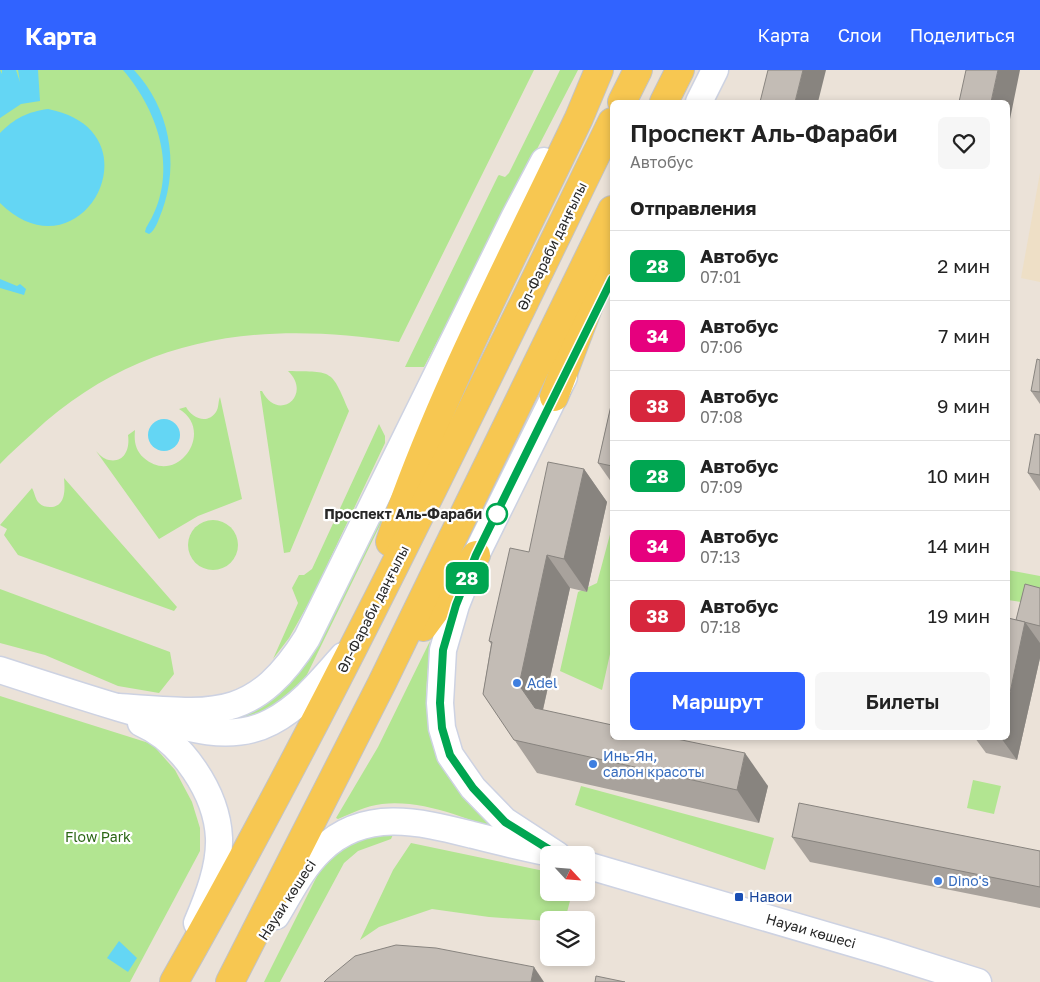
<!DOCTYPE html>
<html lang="ru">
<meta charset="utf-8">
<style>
body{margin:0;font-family:"Golos Text",sans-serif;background:#f6f6f6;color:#222;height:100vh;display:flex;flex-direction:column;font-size:19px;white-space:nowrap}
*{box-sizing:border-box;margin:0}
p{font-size:16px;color:#767676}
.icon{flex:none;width:28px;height:28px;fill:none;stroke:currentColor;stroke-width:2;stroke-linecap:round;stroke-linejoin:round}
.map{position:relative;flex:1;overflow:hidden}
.side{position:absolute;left:610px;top:30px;width:400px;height:640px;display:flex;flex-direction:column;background:#fff;border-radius:8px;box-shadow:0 2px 8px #0003}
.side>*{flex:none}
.badge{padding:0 10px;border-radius:8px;font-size:18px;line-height:32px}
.needle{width:32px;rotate:116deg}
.fabs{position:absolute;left:540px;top:776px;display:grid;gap:10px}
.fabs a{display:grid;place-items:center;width:55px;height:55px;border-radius:8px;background:#fff;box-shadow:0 2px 8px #0003;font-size:25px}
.map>.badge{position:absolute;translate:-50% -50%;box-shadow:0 0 0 2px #fff}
h2{padding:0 20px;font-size:19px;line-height:45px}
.round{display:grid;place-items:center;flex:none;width:52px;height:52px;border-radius:8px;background:#f6f6f6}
.overview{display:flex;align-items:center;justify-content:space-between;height:85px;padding:0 20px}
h1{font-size:24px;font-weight:600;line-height:38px}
.primary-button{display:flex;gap:10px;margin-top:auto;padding:10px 20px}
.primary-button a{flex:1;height:58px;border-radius:8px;background:#3163ff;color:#fff;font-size:20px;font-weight:600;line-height:58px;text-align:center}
.primary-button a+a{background:#f6f6f6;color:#222}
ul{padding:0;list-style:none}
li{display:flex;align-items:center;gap:15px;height:70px;padding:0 20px;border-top:1px solid #e0e0e0}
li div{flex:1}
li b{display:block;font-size:19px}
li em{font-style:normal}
li .badge{min-width:55px;font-weight:700;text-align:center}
header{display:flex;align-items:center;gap:30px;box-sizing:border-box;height:70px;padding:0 25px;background:#3163ff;color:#fff}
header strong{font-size:24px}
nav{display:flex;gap:28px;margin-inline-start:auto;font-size:18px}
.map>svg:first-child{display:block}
.education{fill:#eedfc6}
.green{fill:#b2e591}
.water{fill:#64d6f4}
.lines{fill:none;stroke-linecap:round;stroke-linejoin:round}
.secondary-casing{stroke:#cdd2e2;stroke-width:29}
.primary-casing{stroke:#c3c3c3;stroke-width:30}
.secondary{stroke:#fff;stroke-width:26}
.primary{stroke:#f7c751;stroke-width:28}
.wall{fill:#a8a29c}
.shaded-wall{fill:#88847f}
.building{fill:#c3bcb5;stroke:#88847f}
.line-casing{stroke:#fff;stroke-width:11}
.line{stroke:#00a651;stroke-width:8}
.stop-dot{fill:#fff;stroke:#00a651;stroke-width:2.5}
.shop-dot{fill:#3f7fe0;stroke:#fff;stroke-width:2}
.transit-dot{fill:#1a4fb4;stroke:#fff;stroke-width:2}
.labels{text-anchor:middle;stroke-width:4.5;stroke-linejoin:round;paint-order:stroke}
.street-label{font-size:14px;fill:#282828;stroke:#fff}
.stop-label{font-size:14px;font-weight:bold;fill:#282828;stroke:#fff;text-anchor:end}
.shop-label{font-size:14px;fill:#366cbe;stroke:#fff;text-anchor:start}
.park-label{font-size:14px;fill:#2b6715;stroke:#fff}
.transit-label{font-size:14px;fill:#164399;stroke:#fff;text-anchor:start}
</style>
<header>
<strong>Карта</strong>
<nav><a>Карта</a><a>Слои</a><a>Поделиться</a></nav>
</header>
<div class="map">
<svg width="1040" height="912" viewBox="0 0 1040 912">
<rect width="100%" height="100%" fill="#ebe2d8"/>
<path class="education" d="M1040 103V212L1021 208Z"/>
<g class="green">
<path d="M0 0H534L399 272C262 250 138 265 33 363 22 373 10 383 0 394Z"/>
<path d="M560 0H578L424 297H405L498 106 499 105 505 107 509 103Z"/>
<path d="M515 168 404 406 299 621 282 635 235 654 191 649 280 619Z"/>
<path d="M288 301C334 302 331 299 349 341L290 482 284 483 260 321H262C278 353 313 325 288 301Z"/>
<path d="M220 327 242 429 198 446 159 469 96 381C99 384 103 389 109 390 125 393 130 378 128 365L135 360C134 371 135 380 144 388 177 417 216 361 179 339L186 337C192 348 207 355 216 342 219 338 218 331 220 327Z"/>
<path d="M379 354 385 366V373L311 529 289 568 273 589 298 533 292 518 299 505H304L312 499Z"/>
<path d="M64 408 177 537 174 541 18 485 4 465 7 459 0 455 32 418C35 423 35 429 39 433 42 436 46 437 50 437 66 437 65 419 64 408Z"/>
<circle cx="213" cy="475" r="25"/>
<path d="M612 457V575L602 620 560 601 578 522 597 513Z"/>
<path d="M1008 500 1040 506V535L1008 530Z"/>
<path d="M0 519 170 582 174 604 159 623 118 616 45 585 0 573Z"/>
<path d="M430 571 426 623 429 653 518 768C476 753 428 729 382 734 366 736 352 743 338 749L336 748 378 677Z"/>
<path d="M0 626 152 674 175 700 192 732 200 758V781L130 912H0Z"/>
<path d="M973 710 1001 716 994 744 967 738Z"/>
<path d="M581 716 774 768 765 800 575 735Z"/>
<path d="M396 758 391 769 358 781 344 793 280 912H264L320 800 334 783 352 770Z"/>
<path d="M411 773 549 802V822L572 823 565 850 549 851 489 847 432 839 379 857 360 870 393 800Z"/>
</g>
<g class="water">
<path d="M0 0 2 4V0H16L20 12 18 0H38L40 31 21 34 0 48Z"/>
<path d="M123 0H134C169 37 180 93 162 141 159 148 156 160 149 164L145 162 146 158C180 106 160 43 123 0Z"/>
<path d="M48 39C162 61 81 213 0 133V63C15 48 27 42 48 39Z"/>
<path d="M0 209 17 216 20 214 26 219 24 225 0 218Z"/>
<circle cx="164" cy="365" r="16"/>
<path d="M119 871 137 888 128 902 107 888Z"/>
</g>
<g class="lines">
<defs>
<g id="secondary">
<path d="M699 32 715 0"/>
<path d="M0 600C40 613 80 626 120 638 166 651 224 677 271 652 300 637 322 610 343 586"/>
<path d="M118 637C210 643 253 654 307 568L515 146 544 91"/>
<path d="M141 653C182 671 217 723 219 768 220 797 208 827 197 853"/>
<path d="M557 785 505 751 473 718 450 685 442 658 440 633 443 580 456 535 476 485 564 307"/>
<path d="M586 795 883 882 978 912"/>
<path d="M276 846C290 823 302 798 321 780 365 737 421 752 473 765 496 771 518 776 541 781"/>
</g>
<g id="primary">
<path d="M622 32 638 0"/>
<path d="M664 32 680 0"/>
<path d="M554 327 608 185"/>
<path d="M390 472C439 325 513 187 579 48L599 0"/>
<path d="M423 557 476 485"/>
<path d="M174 912C333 632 471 341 612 52"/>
<path d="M230 912 382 613 612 140"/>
</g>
</defs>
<use href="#secondary" class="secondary-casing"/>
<use href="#primary" class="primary-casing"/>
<use href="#secondary" class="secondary"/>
<use href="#primary" class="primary"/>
</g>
<g class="wall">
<path d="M1040 290V334L1031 321Z"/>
<path d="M612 331V413L598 393Z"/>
<path d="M1040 365V421L1028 403Z"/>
<path d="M584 399 607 432 587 522 570 518 543 640 768 716 759 753 537 703 483 624 491 574 489 571Z"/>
<path d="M1040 518V588L1017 690 986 683 975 668H1008L1016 550Z"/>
<path d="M792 767 1040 781V838L810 792Z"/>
</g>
<g class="shaded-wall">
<path d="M803 0H826L818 32H795Z"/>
<path d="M998 0H1020L1008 59V32H991Z"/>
<path d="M584 399 607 432 587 522 564 489Z"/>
<path d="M547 485 570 518 541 648 519 615Z"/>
<path d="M1025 552 1040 573V588L1017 690 1001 668H1008V632Z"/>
<path d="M745 683 768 716 759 753 737 720Z"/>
<path d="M534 897 544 912H531Z"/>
</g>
<g class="building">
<path d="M768 0H803L795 32H760Z"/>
<path d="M966 0H998L991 32H959Z"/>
<path d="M1037 289 1040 290V322L1031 321Z"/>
<path d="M612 331V396L598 393Z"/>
<path d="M1035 364 1040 365V405L1028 403Z"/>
<path d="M548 392 584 399 564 489 547 485 519 615 535 638 612 655V668H672L745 683 737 720 514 670 483 624 492 572 489 571 510 478 529 482Z"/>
<path d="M1025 514 1040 518V556L1016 550Z"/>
<path d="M1008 548 1025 552 1008 632Z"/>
<path d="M799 733 1040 781V817L792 767Z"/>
<path d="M396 875 436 878 534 897 531 912H324L327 909 355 886Z"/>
<path d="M596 906 625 912H595Z"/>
</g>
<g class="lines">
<defs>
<path id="line" d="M558 785 505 752 473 718 450 685 442 658 440 633 443 580 456 535 476 485 612 209"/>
</defs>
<use href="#line" class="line-casing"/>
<use href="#line" class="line"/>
</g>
<circle class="stop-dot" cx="497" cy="444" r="10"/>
<g class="shop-dot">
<circle cx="517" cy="613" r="5"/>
<circle cx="593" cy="694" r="5"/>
<circle cx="938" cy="811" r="5"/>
</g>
<rect class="transit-dot" x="734" y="822" width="10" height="10" rx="2.5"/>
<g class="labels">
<g class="street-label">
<text transform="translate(552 176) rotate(-64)" y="5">Әл-Фараби даңғылы</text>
<text transform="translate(373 539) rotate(-63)" y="5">Әл-Фараби даңғылы</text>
<text transform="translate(287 830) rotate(-57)" y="5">Науаи көшесі</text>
<text transform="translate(811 861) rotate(16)" y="5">Науаи көшесі</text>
</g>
<g class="stop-label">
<text x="482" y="449">Проспект Аль-Фараби</text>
</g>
<g class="shop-label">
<text x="527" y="618">Adel</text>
<text x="603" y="691">Инь-Ян,<tspan x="603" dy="16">салон красоты</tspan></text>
<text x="948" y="816">Dino's</text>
</g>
<g class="park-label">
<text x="98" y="772">Flow Park</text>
</g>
<g class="transit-label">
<text x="749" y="832">Навои</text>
</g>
</g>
</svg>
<div class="fabs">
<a><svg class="needle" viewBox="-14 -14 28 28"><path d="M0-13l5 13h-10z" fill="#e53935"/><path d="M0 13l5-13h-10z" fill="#767676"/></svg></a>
<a><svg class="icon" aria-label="layers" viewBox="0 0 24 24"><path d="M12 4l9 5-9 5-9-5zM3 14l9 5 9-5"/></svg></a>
</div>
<b class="badge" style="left:467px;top:508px;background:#00a651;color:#fff">28</b>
<section class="side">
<div class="overview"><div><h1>Проспект Аль-Фараби</h1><p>Автобус</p></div><a class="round"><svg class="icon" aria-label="heart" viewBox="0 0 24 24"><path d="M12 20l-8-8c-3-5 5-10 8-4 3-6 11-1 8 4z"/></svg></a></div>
<h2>Отправления</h2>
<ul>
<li><span class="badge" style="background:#00a651;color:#fff">28</span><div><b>Автобус</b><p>07:01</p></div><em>2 мин</em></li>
<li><span class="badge" style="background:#e6007e;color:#fff">34</span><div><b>Автобус</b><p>07:06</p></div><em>7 мин</em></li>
<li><span class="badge" style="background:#d7263d;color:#fff">38</span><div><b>Автобус</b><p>07:08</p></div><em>9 мин</em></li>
<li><span class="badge" style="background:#00a651;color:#fff">28</span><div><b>Автобус</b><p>07:09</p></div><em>10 мин</em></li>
<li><span class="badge" style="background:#e6007e;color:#fff">34</span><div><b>Автобус</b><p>07:13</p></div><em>14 мин</em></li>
<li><span class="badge" style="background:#d7263d;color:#fff">38</span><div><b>Автобус</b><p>07:18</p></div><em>19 мин</em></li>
</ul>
<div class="primary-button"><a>Маршрут</a><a>Билеты</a></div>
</section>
</div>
